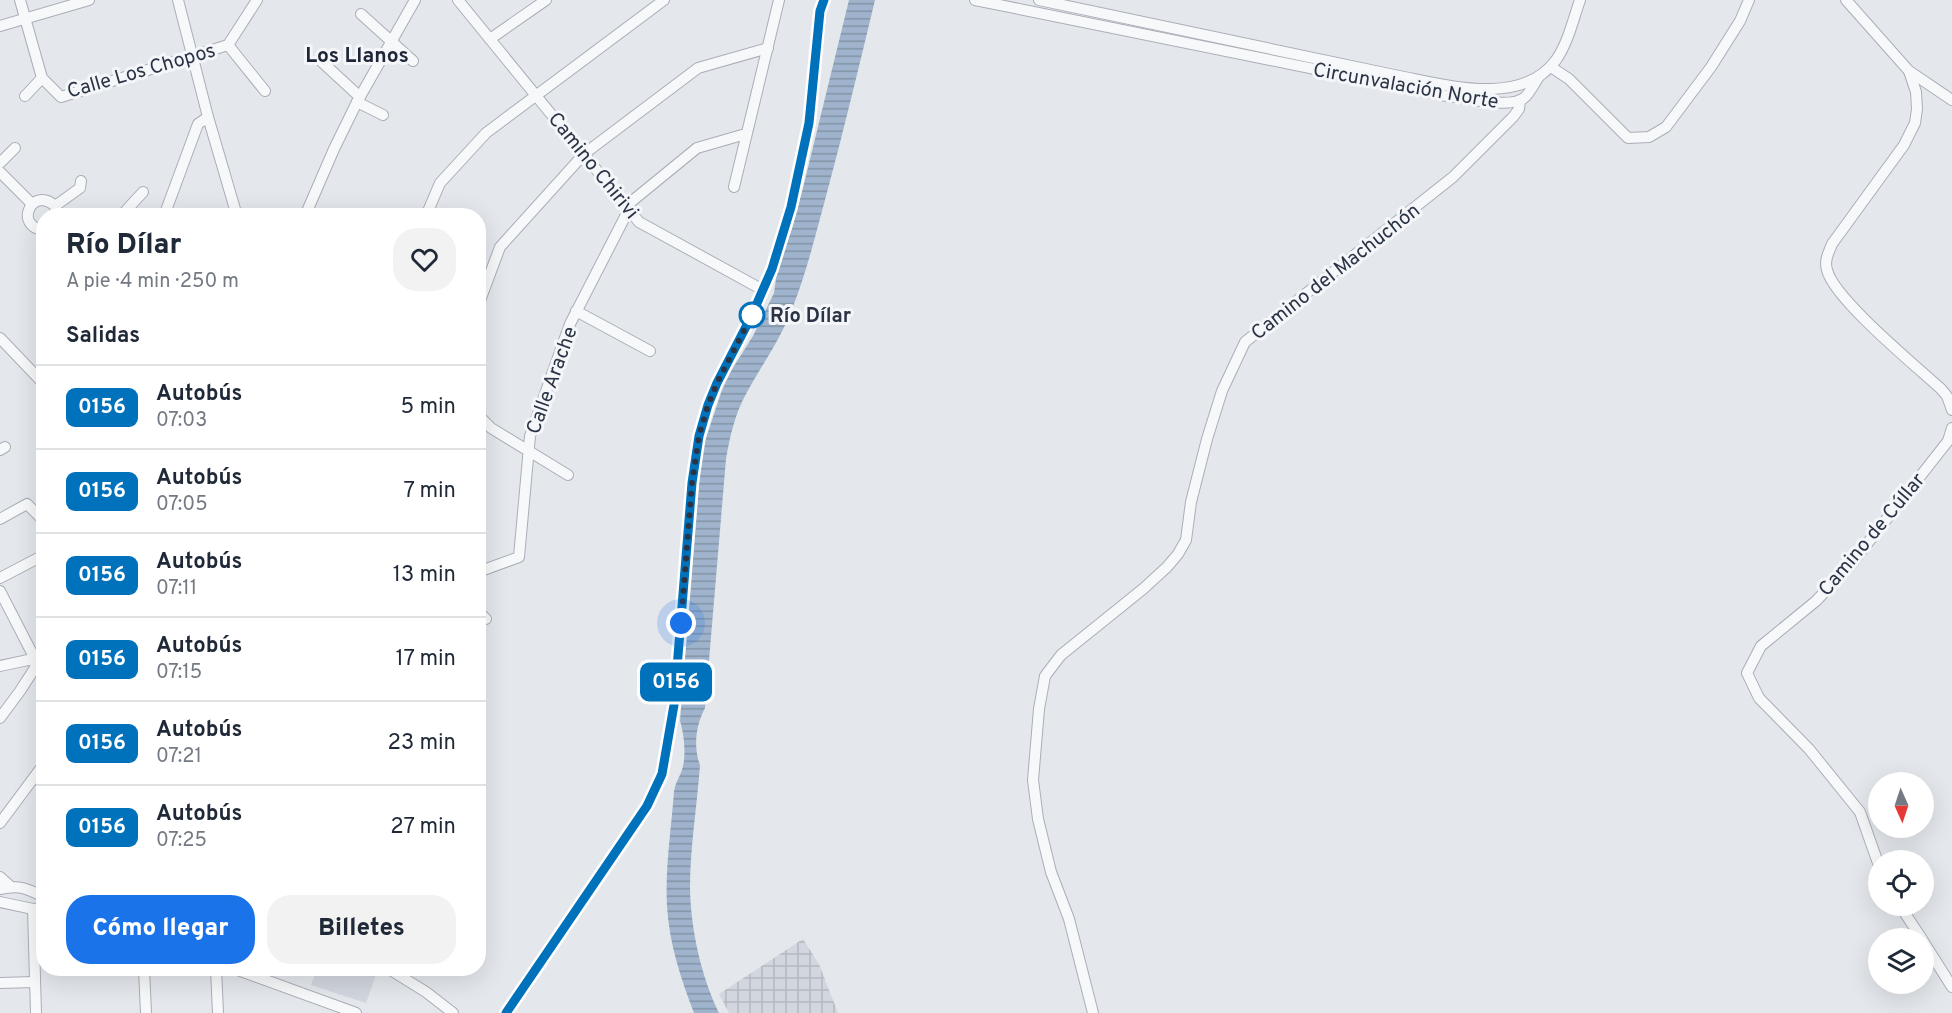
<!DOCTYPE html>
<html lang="es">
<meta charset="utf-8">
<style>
body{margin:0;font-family:Overpass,sans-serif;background:#f2f2f3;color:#1f2937;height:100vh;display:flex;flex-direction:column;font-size:22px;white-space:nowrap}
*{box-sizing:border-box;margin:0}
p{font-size:20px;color:#747a83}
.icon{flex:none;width:33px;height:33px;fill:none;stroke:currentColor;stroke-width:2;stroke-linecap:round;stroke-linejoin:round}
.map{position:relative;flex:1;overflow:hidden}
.panel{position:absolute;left:36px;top:208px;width:450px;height:768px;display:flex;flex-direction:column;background:#fff;border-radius:24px;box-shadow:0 6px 24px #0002}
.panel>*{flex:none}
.badge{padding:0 12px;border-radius:9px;font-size:21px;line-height:39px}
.needle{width:39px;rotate:177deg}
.tools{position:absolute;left:1868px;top:772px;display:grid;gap:12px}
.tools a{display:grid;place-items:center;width:66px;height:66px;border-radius:50%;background:#fff;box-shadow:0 6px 24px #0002;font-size:30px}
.you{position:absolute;width:30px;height:30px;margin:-15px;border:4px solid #fff;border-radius:50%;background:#1a73e8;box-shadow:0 0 0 9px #1a73e833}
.map>.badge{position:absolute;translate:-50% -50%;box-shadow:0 0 0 3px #fff}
h2{padding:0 30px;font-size:22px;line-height:54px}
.round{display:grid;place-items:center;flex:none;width:63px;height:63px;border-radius:24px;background:#f2f2f3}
.headline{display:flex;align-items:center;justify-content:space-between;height:102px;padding:0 30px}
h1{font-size:28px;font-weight:800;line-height:45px}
.action{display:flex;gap:12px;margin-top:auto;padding:12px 30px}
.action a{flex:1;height:69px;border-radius:24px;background:#1a73e8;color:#fff;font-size:24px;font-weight:800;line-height:69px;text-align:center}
.action a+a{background:#f2f2f3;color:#1f2937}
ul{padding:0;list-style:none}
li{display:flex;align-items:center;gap:18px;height:84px;padding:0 30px;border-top:2px solid #e0e1e3}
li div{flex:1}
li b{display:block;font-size:22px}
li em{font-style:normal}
li .badge{min-width:66px;font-weight:700;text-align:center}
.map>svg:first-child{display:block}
.built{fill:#d2d6de}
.industrial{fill:url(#industrial-grid)}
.water{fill:url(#water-rules)}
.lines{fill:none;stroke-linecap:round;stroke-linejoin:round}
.minor-casing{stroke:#a9aeb7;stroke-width:12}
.minor{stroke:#f7f8fa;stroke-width:10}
.line-casing{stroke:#fff;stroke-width:14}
.line{stroke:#0072bc;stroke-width:9}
.walk{stroke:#2b3445;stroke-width:6;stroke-dasharray:0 10.8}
.stop-dot{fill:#fff;stroke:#0072bc;stroke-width:3}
.labels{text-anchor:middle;stroke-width:6;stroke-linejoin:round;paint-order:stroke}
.street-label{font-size:20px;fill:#2b3445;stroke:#f4f6f9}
.stop-label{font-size:20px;font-weight:bold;fill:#2b3445;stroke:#f4f6f9;text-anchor:start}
.neighbourhood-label{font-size:21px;font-weight:bold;fill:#1d2536;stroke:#f4f6f9}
</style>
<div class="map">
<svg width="1952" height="1013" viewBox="0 0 1952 1013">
<defs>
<pattern id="industrial-grid" width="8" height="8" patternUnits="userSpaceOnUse" patternTransform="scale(1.5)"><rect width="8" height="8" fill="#d2d6de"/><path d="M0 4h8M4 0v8" fill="none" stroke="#b4b8c0"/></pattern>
<pattern id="water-rules" width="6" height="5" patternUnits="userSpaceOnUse" patternTransform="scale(1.5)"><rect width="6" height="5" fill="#9fb4cc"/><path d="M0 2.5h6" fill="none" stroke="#8293a7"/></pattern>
</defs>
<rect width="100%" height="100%" fill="#e4e7ec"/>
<path class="built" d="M317 969H378L366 1003 311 985Z"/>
<path class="industrial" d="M803 939 819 964 838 1013H729L719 994Z"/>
<path class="water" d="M849 0H875C859 67 843 133 825 200 815 237 806 274 792 309 781 339 761 366 746 394 735 414 730 436 726 459L705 708C696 725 693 747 700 765 697 806 690 848 690 889 691 930 701 976 719 1013H694C681 979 669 943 667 906 665 869 671 830 674 792 675 782 681 776 683 766 686 753 684 734 680 721L700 474 704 444 721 393 731 371 753 336 774 293 777 272 792 229 803 188Z"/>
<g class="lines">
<defs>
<g id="minor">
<path d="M20 0 42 78 61 97 228 45 257 0"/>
<path d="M178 0 208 117 237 216"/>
<path d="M458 0 639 222 763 290"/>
<path d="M975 0 1447 96C1466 98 1509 109 1524 98 1530 93 1534 84 1538 78"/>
<path d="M1039 0 1399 76C1446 85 1522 107 1556 60 1568 43 1573 20 1580 0"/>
<path d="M1846 0 1909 71 1952 100"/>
<path d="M361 14 413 61"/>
<path d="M0 26 89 0"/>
<path d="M490 39 546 0"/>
<path d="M228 45 265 91"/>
<path d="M322 62 360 97"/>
<path d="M1551 67 1569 79 1628 138 1649 137 1666 127 1711 67 1740 21 1749 0"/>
<path d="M1909 71 1916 92 1917 109 1915 123 1904 145 1832 244C1829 252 1824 260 1827 270 1834 299 1916 366 1941 389L1947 396 1952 410"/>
<path d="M25 96 42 78"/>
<path d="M357 102 383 115"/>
<path d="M0 163 15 148"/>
<path d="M0 172 32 204"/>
<path d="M734 187 779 0"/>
<path d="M55 206 80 188 81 181"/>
<path d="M626 206 697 148 742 135 746 136"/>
<path d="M121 216 143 192"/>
<path d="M164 216 198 124 208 117"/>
<path d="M305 216 334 149 357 102 415 0"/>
<path d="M426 216 440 183 486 133 664 0"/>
<path d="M44 230C13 227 32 185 55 206L57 216"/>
<path d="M478 306 500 247 584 154 698 68 768 48"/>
<path d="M576 311 650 351"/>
<path d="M0 338 44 384"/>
<path d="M478 415 491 428 568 475"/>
<path d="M0 450 5 447"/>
<path d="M0 519 27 504 44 521"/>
<path d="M478 572 519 557 530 436 570 324 629 209"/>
<path d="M0 578 44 555"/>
<path d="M0 591 33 655 39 661"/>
<path d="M478 611 486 619"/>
<path d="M0 666 28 660 39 661"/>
<path d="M0 718 20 691 44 654"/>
<path d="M0 823 44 764"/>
<path d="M1878 863 1860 812 1809 749 1759 698 1747 673 1761 646 1816 601 1852 563 1948 441 1952 428"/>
<path d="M0 877 10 886"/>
<path d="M0 889C20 885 26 888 44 897"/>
<path d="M0 902 33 909 44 908"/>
<path d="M1900 906 1922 939"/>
<path d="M33 909 36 1013"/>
<path d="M1923 941 1952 987"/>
<path d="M144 969 146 1013"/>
<path d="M216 969 218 1013"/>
<path d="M235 969 356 1013"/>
<path d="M389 969 426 992 453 1013"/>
<path d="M0 983 35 982"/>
<path d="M506 1013 647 806 662 774 674 705 692 483 699 436 708 405 751 317 772 269 791 207 809 123 821 11 824 0"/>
<path d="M1093 1013 1069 919 1051 872 1038 819 1033 780 1039 709 1045 676 1061 655 1143 589 1167 567 1178 554 1186 540 1191 502 1207 439 1222 391 1245 342 1453 177 1513 117 1519 109 1520 100"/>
</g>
</defs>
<use href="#minor" class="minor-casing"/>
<use href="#minor" class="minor"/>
</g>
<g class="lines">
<defs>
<path id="line" d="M506 1013 647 806 662 774 674 705 692 483 699 436 708 405 717 383 751 317 772 269 791 207 809 123 820 11 824 0"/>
</defs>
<use href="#line" class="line-casing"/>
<use href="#line" class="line"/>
<path class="walk" d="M681 623 692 483 699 436 708 405 717 383 752 315"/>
</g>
<circle class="stop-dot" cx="752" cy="315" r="12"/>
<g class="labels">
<g class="street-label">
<text transform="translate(141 70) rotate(-16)" y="7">Calle Los Chopos</text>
<text transform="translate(1406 85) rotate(10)" y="7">Circunvalación Norte</text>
<text transform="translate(594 165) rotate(51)" y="7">Camino Chirivi</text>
<text transform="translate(1335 271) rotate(-38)" y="7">Camino del Machuchón</text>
<text transform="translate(551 380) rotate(-70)" y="7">Calle Arache</text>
<text transform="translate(1871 534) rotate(-50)" y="7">Camino de Cúllar</text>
</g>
<g class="stop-label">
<text x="770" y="322">Río Dílar</text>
</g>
<g class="neighbourhood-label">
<text x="357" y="62">Los Llanos</text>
</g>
</g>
</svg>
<div class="tools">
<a><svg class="needle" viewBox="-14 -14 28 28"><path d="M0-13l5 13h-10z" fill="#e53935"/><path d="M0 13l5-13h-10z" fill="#747a83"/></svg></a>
<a><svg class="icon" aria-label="locate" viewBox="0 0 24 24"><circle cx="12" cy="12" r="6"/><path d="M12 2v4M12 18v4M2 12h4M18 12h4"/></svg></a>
<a><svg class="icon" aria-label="layers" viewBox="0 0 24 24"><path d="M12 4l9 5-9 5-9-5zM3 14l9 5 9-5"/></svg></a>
</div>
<div class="you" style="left:681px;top:623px"></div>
<b class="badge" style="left:676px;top:682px;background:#0072bc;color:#fff">0156</b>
<section class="panel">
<div class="headline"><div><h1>Río Dílar</h1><p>A pie · 4 min · 250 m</p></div><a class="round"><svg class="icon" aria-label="heart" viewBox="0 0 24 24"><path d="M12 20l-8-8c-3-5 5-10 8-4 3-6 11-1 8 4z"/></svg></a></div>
<h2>Salidas</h2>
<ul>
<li><span class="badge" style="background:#0072bc;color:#fff">0156</span><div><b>Autobús</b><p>07:03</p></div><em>5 min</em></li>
<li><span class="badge" style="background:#0072bc;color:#fff">0156</span><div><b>Autobús</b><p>07:05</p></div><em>7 min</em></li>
<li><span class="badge" style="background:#0072bc;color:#fff">0156</span><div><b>Autobús</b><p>07:11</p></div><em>13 min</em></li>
<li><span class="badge" style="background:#0072bc;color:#fff">0156</span><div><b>Autobús</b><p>07:15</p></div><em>17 min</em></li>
<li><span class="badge" style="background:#0072bc;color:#fff">0156</span><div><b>Autobús</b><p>07:21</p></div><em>23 min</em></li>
<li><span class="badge" style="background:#0072bc;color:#fff">0156</span><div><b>Autobús</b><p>07:25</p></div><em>27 min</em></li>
</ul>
<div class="action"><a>Cómo llegar</a><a>Billetes</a></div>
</section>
</div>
